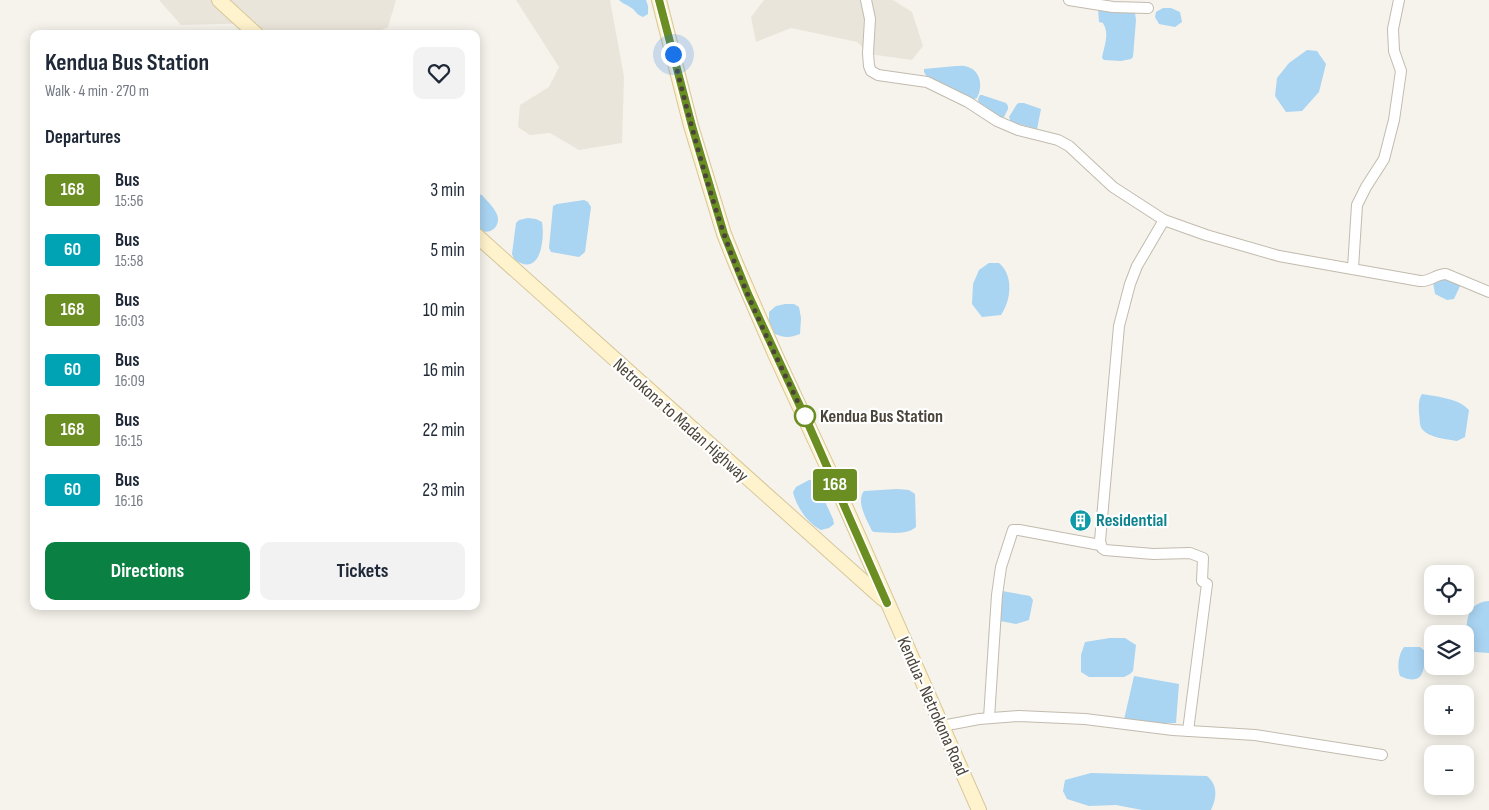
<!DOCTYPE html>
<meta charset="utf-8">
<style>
body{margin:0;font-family:"Sofia Sans Condensed",sans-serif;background:#f2f2f3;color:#1f2937;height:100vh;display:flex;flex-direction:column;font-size:19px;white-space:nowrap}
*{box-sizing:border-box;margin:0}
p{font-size:16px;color:#747a83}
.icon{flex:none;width:28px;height:28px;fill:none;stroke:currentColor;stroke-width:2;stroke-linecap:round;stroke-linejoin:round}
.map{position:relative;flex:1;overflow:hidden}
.details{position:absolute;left:30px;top:30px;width:450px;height:580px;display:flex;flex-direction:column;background:#fff;border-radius:10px;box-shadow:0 2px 12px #0003}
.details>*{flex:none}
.badge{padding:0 10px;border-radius:4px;font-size:18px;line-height:32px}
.controls{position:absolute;left:1424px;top:565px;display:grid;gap:10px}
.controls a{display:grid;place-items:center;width:50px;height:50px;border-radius:10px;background:#fff;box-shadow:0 2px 12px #0003;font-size:25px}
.you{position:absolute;width:25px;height:25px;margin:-12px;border:4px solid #fff;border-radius:50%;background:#1a73e8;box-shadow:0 0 0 8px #1a73e833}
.map>.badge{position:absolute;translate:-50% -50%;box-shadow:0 0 0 2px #fff}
h2{padding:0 15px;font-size:19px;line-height:45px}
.round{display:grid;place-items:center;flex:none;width:52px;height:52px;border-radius:10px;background:#f2f2f3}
.headline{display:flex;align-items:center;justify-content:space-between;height:85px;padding:0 15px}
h1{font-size:24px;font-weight:700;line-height:38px}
.action{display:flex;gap:10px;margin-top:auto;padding:10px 15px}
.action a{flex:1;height:58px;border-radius:10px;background:#0b8043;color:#fff;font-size:20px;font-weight:700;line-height:58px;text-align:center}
.action a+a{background:#f2f2f3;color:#1f2937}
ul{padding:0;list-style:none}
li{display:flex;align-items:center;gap:15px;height:60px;padding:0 15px}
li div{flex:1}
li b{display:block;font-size:19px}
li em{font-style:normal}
li .badge{min-width:55px;font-weight:700;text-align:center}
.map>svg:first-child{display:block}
.residential{fill:#eae5da}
.water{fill:#a9d4f2}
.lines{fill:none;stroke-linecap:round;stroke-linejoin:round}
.street-casing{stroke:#c2bbae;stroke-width:12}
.secondary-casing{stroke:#d6c79b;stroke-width:16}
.street{stroke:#fff;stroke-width:10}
.secondary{stroke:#fff3cd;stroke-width:14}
.line-casing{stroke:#fff;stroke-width:11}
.line{stroke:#6b8e23;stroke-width:8}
.walk{stroke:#4b4439;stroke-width:5;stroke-dasharray:0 9}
.stop-dot{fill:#fff;stroke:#6b8e23;stroke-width:2.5}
.labels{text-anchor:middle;stroke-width:4.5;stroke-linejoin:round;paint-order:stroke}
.stop-label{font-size:18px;font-weight:bold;fill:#4b4439;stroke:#fff;text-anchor:start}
.street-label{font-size:18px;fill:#4b4439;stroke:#fff}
.culture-label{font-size:18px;font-weight:bold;fill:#0d838f;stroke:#fff;text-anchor:start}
</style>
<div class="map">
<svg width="1489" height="810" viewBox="0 0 1489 810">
<rect width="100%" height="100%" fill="#f6f3ec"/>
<g class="residential">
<path d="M159 0H396L388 27 374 34H266L257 23 181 25Z"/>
<path d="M516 0H610L624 77 622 143 579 150 550 133 530 135 518 127 520 105 549 87 559 67Z"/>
<path d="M764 0H893L912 12 923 46 912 60 869 54 857 42 791 28 756 42 751 17Z"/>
</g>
<g class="water">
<path d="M619 0H646L648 6V14L643 17C636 15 636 10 630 7 626 4 623 4 619 0Z"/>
<path d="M1171 8 1180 12 1182 22 1175 27 1159 24 1155 17 1156 12 1163 8Z"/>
<path d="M1098 9 1129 10 1135 13 1136 20 1133 57 1131 59 1121 61 1104 60 1102 58C1104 46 1110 34 1103 23L1099 22Z"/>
<path d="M1307 50 1317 51 1326 64 1319 92 1302 111 1286 112 1275 96 1277 78 1289 63Z"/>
<path d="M956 66C959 66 964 65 968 67 981 71 983 87 977 98L972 100 929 80 924 72V69Z"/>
<path d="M980 95H982L1006 103 1008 106V109L1004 117H999L979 104 978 99Z"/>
<path d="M1019 103H1024L1041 109 1037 129 1011 122 1009 117 1017 104Z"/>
<path d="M478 194 482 195C487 201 497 210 498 218 499 231 484 236 476 228V195Z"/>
<path d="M584 200 588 202 591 207 585 252 579 257 551 252 549 248 553 206 557 204Z"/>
<path d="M528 218 536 219 542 222C545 240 540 279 514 259L512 254 516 223 519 220Z"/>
<path d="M989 263H999C1014 276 1011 300 1001 315L982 317 972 304 973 284 979 270Z"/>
<path d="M1440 276 1461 284 1454 299 1447 300 1435 294 1433 282Z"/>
<path d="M785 304H794L799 307 801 318 800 334C789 338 784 338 773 333L769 323V312L776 306Z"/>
<path d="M1422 394C1438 397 1458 398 1469 410L1465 437 1457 441C1447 439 1429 438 1422 429 1419 425 1420 418 1419 413 1419 406 1418 400 1422 394Z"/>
<path d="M809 480H815L833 519 834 524 829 528 821 530C808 524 796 506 793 492L796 487Z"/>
<path d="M897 489 909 490 915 494 916 527C906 536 887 532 874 532L872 531C867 520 858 506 862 494L864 491Z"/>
<path d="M1002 591 1030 596 1033 600 1029 620 1016 624 1000 621Z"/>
<path d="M1489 601V653L1475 652 1466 647C1467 626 1463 603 1489 601Z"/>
<path d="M1110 638H1125L1136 645 1133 671 1130 674 1124 677H1089L1081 672V655L1085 642Z"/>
<path d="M1404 647H1420L1426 652C1424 670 1424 687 1400 676 1397 668 1398 655 1404 647Z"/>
<path d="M1134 676 1179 684 1176 723 1123 724Z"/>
<path d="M1091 773 1207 776C1218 785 1217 798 1211 810H1142L1116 805 1089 806 1067 799 1063 791 1065 780Z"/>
</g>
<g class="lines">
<defs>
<g id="street">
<path d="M866 0 870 19 868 53 869 66 871 71 878 75 927 82 968 102 997 121 1018 130 1058 140 1069 146 1113 187 1164 220 1206 235 1279 256 1420 281C1430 282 1436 274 1446 274L1489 292"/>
<path d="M1069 0 1113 7 1148 8"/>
<path d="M1164 220 1137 266 1130 284 1119 326 1100 541 1102 548 1105 550 1153 554 1190 553 1203 558 1202 581 1207 584 1188 731"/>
<path d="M1353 268 1357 205 1366 187 1384 159 1394 120 1401 71 1394 51 1393 29 1399 0"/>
<path d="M989 718 997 595 1001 567 1013 530H1019L1100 545"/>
<path d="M942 726 979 719 1019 716 1085 719 1173 730 1255 735 1382 755"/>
</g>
<g id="secondary">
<path d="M219 0 256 34"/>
<path d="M659 0 691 126 724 234 736 264 775 354 839 492 979 810"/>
<path d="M476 235 883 599"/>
</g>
</defs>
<use href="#street" class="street-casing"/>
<use href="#secondary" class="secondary-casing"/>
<use href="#street" class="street"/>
<use href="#secondary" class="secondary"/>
</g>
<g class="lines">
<defs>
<path id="line" d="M659 0 692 126 724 234 748 294 806 419 887 603"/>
</defs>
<use href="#line" class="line-casing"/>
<use href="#line" class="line"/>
<path class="walk" d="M673 54C688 114 704 175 724 234 746 297 777 358 806 419L805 416"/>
</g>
<defs>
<symbol id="building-disc" viewBox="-11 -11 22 22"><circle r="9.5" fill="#0f9aa8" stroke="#fff"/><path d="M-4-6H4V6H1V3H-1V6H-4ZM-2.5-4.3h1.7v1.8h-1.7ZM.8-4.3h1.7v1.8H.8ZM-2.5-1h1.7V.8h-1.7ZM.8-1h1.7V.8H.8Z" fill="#fff"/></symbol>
</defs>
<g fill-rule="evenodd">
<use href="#building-disc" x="1068" y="508" width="25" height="25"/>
</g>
<circle class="stop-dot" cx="805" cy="416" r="10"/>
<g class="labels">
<g class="stop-label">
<text x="820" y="422">Kendua Bus Station</text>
</g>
<g class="street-label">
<text transform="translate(681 420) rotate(42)" y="6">Netrokona to Madan Highway</text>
<text transform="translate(933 706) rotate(66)" y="6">Kendua- Netrokona Road</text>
</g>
<g class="culture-label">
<text x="1096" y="526">Residential</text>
</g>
</g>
</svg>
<div class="controls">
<a><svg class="icon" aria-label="locate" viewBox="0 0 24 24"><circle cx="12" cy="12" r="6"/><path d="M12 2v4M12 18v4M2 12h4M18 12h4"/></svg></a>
<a><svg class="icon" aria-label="layers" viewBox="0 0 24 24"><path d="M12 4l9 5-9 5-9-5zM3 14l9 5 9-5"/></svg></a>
<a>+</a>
<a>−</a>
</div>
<div class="you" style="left:673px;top:54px"></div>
<b class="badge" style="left:835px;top:485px;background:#6b8e23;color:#fff">168</b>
<section class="details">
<div class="headline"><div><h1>Kendua Bus Station</h1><p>Walk · 4 min · 270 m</p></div><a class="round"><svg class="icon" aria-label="heart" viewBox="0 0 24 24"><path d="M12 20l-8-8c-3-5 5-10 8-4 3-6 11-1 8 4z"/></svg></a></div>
<h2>Departures</h2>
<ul>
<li><span class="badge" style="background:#6b8e23;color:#fff">168</span><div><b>Bus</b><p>15:56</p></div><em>3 min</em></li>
<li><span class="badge" style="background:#00a3b4;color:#fff">60</span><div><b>Bus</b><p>15:58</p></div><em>5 min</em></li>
<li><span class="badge" style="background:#6b8e23;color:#fff">168</span><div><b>Bus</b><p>16:03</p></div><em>10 min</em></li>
<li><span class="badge" style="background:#00a3b4;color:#fff">60</span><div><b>Bus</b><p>16:09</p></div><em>16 min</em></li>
<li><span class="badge" style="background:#6b8e23;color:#fff">168</span><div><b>Bus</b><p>16:15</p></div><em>22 min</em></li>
<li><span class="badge" style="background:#00a3b4;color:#fff">60</span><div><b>Bus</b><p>16:16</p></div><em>23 min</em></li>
</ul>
<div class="action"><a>Directions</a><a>Tickets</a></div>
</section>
</div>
